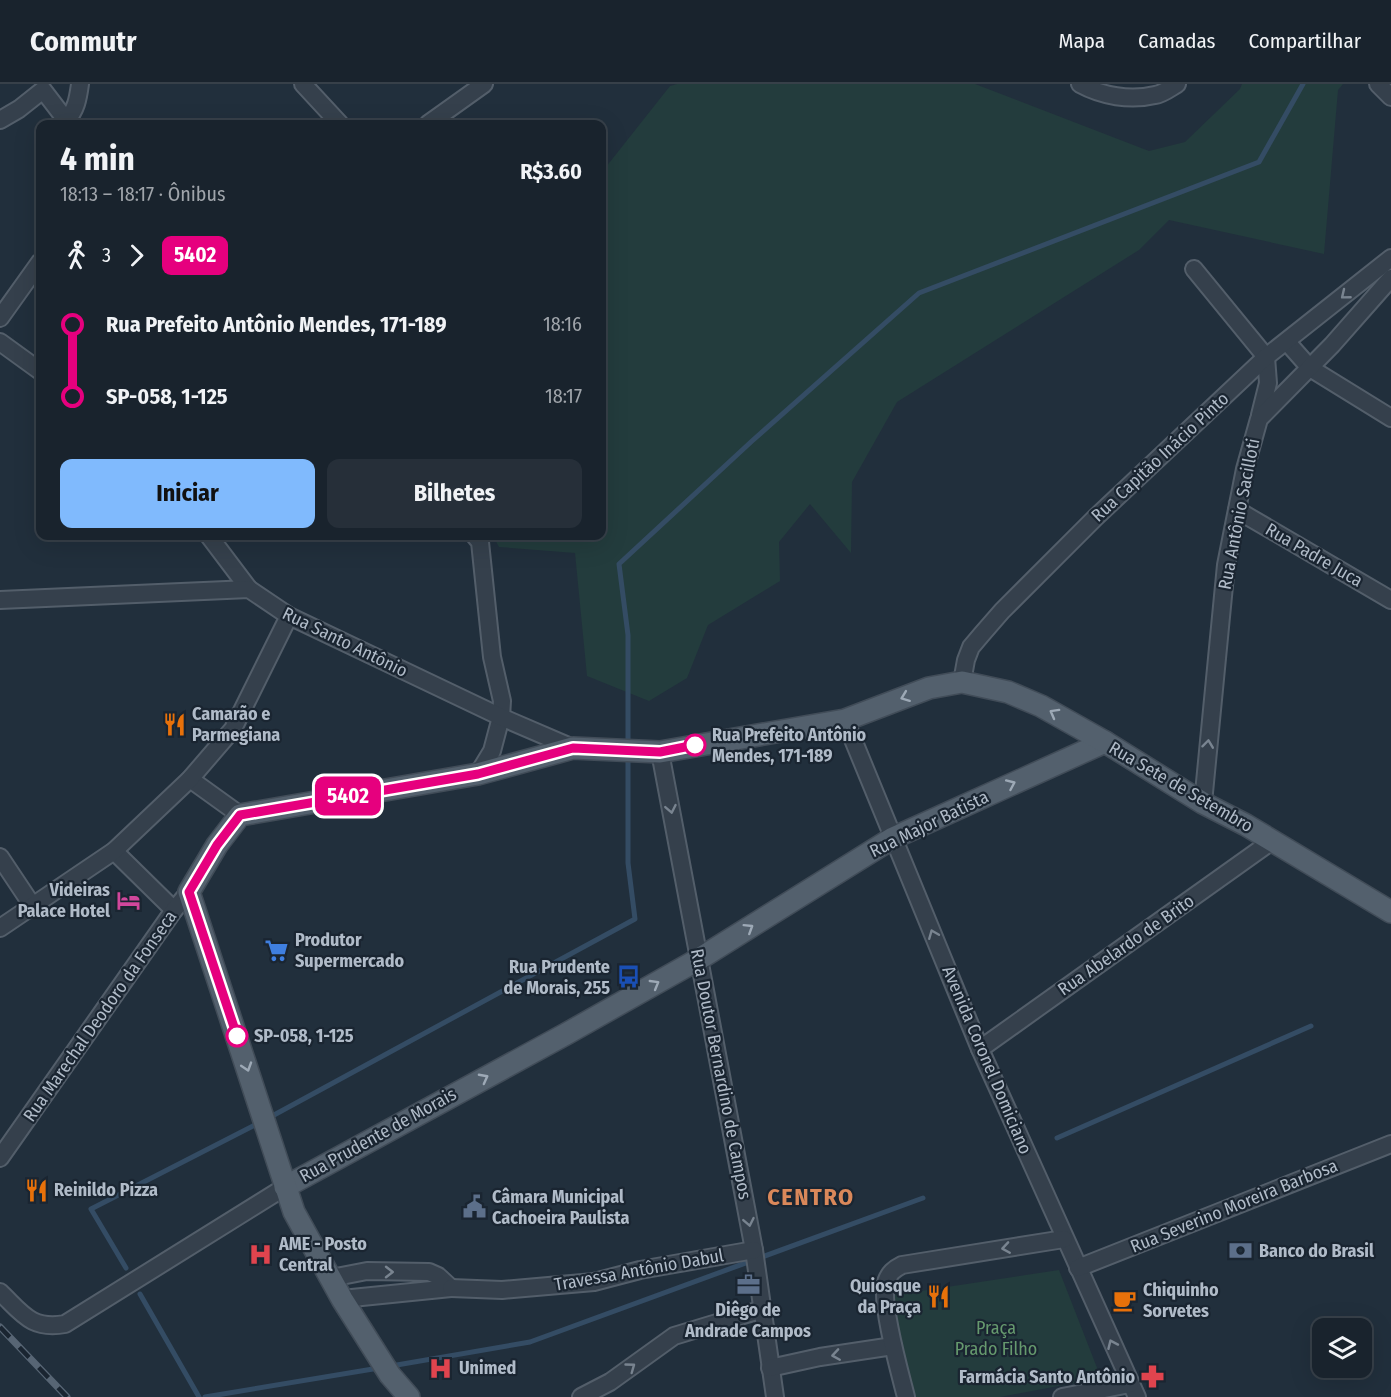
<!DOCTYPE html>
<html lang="pt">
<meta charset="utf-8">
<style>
body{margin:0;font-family:"Fira Sans Condensed",sans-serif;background:#262f39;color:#f1f3f6;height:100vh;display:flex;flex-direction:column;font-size:22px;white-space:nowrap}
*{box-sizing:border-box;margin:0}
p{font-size:20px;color:#9fa4aa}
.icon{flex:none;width:33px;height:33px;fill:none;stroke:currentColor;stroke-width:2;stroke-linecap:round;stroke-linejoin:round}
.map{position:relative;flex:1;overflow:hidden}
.sheet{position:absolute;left:36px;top:36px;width:570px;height:420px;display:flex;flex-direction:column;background:#19232d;border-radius:12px;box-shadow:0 6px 24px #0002,0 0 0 2px #374049}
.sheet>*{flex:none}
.badge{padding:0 12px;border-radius:9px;font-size:21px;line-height:39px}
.tools{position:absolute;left:1312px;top:1234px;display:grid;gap:12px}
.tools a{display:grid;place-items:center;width:60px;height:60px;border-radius:12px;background:#19232d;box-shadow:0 6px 24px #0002,0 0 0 2px #374049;font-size:30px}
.map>.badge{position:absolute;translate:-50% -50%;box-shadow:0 0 0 3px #fff}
.legs{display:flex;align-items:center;gap:9px;height:66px;padding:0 24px;font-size:20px}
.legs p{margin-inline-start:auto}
.headline{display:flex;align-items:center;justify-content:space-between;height:102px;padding:0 24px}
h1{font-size:33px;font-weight:700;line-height:45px}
.button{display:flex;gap:12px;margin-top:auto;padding:12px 24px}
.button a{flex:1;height:69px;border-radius:12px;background:#80bafd;color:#111;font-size:24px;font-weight:700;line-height:69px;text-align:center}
.button a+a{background:#262f39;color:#f1f3f6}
ul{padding:0 24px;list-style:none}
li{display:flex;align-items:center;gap:21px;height:72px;font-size:22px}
li i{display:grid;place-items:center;width:9px;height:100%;margin:0 8px;background:currentColor}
li i::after{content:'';width:15px;height:15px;margin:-8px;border:4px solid;border-radius:50%;background:#19232d}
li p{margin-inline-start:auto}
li:first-child i{background:linear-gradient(#0000 50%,currentColor 0)}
li:last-child i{background:linear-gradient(currentColor 50%,#0000 0)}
header{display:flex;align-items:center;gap:36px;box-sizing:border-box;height:84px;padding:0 30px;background:#19232d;border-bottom:2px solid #374049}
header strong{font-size:28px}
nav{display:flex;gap:33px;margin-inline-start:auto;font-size:21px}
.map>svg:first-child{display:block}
.green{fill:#233c3d}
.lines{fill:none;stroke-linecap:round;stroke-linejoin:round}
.stream{stroke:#344c64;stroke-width:5}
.minor-casing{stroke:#535e6a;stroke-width:20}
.major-casing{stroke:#414c58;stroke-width:24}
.minor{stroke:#35404c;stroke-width:16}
.major{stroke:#53606d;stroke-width:21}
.rail-casing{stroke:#576574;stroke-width:7}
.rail{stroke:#1a2531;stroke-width:4.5;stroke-dasharray:14;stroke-linecap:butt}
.oneway{stroke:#798490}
.oneway2{stroke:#9da9b6}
.line-1-casing{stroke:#fff;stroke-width:14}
.line-1{stroke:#e6007e;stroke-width:9}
.stop-1-dot{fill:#fff;stroke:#e6007e;stroke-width:3}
.labels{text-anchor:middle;stroke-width:4.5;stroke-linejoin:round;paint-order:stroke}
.street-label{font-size:18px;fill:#b0bbc8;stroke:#1a2531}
.poi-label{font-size:18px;font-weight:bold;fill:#b0bbc8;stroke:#1a2531;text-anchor:start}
.stop-label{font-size:18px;font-weight:bold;fill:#b0bbc8;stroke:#1a2531;text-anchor:start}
.park-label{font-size:18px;fill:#669a6e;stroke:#1a2531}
.district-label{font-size:24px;font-weight:bold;letter-spacing:1.5px;fill:#da885a;stroke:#1a2531}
</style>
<header>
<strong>Commutr</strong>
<nav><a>Mapa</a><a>Camadas</a><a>Compartilhar</a></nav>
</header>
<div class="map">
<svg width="1391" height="1313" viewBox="0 0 1391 1313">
<rect width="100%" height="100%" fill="#212f3c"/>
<g class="green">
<path d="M677 0H975L1149 67 1185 58 1240 5 1242 0H1343L1338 6 1324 170 1169 136 1139 166 897 318 852 398 851 469 810 420 779 458 780 497 708 541 687 594 649 617 587 592 575 469 499 463 493 452H602V88L670 2Z"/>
<path d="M1059 1186 1101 1294 1000 1313H916L902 1269 894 1211Z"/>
</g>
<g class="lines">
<g class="stream">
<path d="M628 656V551L619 480 752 357 919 209 1259 78 1303 0"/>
<path d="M274 1031 635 835 628 779V677"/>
<path d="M1057 1054 1311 942"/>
<path d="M126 1184 91 1125 255 1041"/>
<path d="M140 1210 199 1313"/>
<path d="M391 1282 530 1258 923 1114"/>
<path d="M205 1313 379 1284"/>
</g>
<defs>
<g id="minor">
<path d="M303 0 340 40"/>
<path d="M1080 0C1102 12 1130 17 1155 11 1163 10 1170 4 1177 0"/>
<path d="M1378 0 1391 13"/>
<path d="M0 36 19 25 43 6 69 40"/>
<path d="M66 37C76 26 78 15 80 0"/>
<path d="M428 40 484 0"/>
<path d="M1194 185 1266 273"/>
<path d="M0 234 40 178"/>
<path d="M0 258 40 287"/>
<path d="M1287 258 1310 284 1391 334"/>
<path d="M1260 331 1268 299 1266 273"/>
<path d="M1237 426 1391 516"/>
<path d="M209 452 249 505"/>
<path d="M475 452 480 458 492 573 502 617 501 633 492 667 478 690"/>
<path d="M0 516 249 505 289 532 501 633 573 664"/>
<path d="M962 598 966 576 971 563 982 550 1002 527 1096 433 1266 273 1391 174"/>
<path d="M845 636 980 965 1137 1313"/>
<path d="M660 668 754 1166 775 1313"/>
<path d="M190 695 240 731"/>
<path d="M1203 719 1226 481 1245 385 1259 335 1332 261 1391 194"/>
<path d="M114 767 174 826"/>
<path d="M0 773 32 821"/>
<path d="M0 844 114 767 190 695 233 645 289 532"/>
<path d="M980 965 1272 757"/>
<path d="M0 1074 174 826 189 808"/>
<path d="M1078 1184 1391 1060"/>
<path d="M331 1194 367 1187 429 1188 438 1192 451 1204 342 1215"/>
<path d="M451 1204 502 1206 594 1198 640 1186 754 1166"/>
<path d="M0 1208C22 1229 31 1246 65 1240L285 1103"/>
<path d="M770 1284 820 1273 893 1262"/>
<path d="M581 1313 610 1298 674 1252 763 1225"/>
<path d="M906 1313C900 1289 880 1219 886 1198 889 1189 894 1185 902 1181L1064 1155"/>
<path d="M1062 1313 1130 1300"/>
</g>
<g id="major">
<path d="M285 1103 566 950 699 875 893 754 1105 658"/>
<path d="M409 1313 390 1291 342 1215 294 1128 189 808 217 761 240 731 478 690 573 664 660 668 845 636 929 604 962 598 1008 608 1041 622 1105 658 1203 719 1246 741 1391 828"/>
</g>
</defs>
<use href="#minor" class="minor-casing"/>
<use href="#major" class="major-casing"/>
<use href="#minor" class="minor"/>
<use href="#major" class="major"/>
<defs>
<path id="rail" d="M0 1243 67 1313"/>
</defs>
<use href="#rail" class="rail-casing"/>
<use href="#rail" class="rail"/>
</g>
<defs><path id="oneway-chevron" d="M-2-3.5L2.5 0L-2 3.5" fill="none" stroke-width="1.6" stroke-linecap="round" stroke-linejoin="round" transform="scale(1.5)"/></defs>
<g class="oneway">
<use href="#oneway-chevron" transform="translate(1345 211) rotate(141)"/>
<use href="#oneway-chevron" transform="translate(1208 660) rotate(-83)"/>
<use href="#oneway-chevron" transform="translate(671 725) rotate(79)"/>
<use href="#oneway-chevron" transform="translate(933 850) rotate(-112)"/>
<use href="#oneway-chevron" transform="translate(749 1138) rotate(79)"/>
<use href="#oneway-chevron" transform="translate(1006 1164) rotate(171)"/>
<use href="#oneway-chevron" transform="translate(389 1188)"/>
<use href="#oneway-chevron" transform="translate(1112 1260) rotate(-114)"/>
<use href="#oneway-chevron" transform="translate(836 1271) rotate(171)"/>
<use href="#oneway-chevron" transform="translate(631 1283) rotate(-36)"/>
</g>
<g class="oneway2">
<use href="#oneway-chevron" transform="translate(905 613) rotate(159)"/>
<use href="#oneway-chevron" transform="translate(1054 629) rotate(-151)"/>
<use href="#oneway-chevron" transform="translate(1011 700) rotate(-24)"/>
<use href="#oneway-chevron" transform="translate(749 844) rotate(-32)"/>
<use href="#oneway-chevron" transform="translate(655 900) rotate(-30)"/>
<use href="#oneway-chevron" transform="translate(247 983) rotate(72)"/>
<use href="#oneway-chevron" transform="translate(484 994) rotate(-28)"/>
</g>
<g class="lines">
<defs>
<path id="line-1" d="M237 952 189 808 217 761 240 731 478 690 573 664 660 668 695 661"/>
</defs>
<use href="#line-1" class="line-1-casing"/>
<use href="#line-1" class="line-1"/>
</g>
<defs>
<symbol id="restaurant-bare" viewBox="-9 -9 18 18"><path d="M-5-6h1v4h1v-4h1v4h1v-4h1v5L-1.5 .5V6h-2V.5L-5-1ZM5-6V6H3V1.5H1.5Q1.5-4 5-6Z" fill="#e8710a" stroke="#1a2531" stroke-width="2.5" paint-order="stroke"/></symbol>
<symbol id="hotel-bare" viewBox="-9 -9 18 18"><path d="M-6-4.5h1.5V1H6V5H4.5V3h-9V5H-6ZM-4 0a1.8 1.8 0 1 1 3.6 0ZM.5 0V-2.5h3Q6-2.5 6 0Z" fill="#d1479c" stroke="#1a2531" stroke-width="2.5" paint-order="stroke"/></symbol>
<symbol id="supermarket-bare" viewBox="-9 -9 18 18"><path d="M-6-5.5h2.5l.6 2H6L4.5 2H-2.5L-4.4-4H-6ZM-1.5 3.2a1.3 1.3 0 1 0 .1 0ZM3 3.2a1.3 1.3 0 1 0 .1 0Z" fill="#3f7fe0" stroke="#1a2531" stroke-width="2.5" paint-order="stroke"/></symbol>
<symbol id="bus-bare" viewBox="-9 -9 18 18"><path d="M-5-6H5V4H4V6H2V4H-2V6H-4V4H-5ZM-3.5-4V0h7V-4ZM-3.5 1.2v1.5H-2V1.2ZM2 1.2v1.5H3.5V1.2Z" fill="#1a4fb4" stroke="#1a2531" stroke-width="2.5" paint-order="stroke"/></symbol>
<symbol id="civic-bare" viewBox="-9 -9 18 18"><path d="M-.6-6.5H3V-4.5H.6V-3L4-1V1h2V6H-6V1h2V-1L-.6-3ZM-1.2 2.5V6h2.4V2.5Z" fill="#5c6f8a" stroke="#1a2531" stroke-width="2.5" paint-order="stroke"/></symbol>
<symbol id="bank-bare" viewBox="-9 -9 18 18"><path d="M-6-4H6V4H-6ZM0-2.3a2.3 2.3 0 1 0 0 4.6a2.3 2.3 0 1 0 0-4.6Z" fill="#5c6f8a" stroke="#1a2531" stroke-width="2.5" paint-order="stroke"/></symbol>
<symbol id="hospital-bare" viewBox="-9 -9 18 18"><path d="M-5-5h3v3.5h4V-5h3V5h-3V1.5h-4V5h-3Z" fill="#e0444e" stroke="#1a2531" stroke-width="2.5" paint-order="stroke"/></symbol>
<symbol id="office-bare" viewBox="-9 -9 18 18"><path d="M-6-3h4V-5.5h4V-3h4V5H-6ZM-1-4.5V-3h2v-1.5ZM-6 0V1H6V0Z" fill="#5c6f8a" stroke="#1a2531" stroke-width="2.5" paint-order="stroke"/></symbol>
<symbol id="cafe-bare" viewBox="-9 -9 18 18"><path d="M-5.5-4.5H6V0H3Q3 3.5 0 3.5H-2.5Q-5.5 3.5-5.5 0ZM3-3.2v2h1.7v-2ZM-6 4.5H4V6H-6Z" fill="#e8710a" stroke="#1a2531" stroke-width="2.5" paint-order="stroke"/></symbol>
<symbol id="pharmacy-bare" viewBox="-9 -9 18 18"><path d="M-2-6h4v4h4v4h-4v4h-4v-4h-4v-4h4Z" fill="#e0444e" stroke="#1a2531" stroke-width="2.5" paint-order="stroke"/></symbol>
</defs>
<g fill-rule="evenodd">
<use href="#restaurant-bare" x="158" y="624" width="33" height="33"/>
<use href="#hotel-bare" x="112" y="800" width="33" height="33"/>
<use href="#supermarket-bare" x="260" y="850" width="33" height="33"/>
<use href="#bus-bare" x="612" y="876" width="33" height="33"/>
<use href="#restaurant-bare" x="20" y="1090" width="33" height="33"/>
<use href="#civic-bare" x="458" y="1106" width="33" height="33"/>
<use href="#bank-bare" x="1224" y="1150" width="33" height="33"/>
<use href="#hospital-bare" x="244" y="1154" width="33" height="33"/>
<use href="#office-bare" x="732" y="1184" width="33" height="33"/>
<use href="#restaurant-bare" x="922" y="1196" width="33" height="33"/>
<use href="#cafe-bare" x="1108" y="1200" width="33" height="33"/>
<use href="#hospital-bare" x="424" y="1268" width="33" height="33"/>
<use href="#pharmacy-bare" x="1136" y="1276" width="33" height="33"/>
</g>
<g class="stop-1-dot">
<circle cx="695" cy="661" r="10"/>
<circle cx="237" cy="952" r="10"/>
</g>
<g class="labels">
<g class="street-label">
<text transform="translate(1160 373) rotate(-43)" y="6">Rua Capitão Inácio Pinto</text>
<text transform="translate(1239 430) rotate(-79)" y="6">Rua Antônio Sacilloti</text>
<text transform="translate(1314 471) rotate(30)" y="6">Rua Padre Juca</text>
<text transform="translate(345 558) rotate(26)" y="6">Rua Santo Antônio</text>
<text transform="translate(1181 703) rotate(30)" y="6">Rua Sete de Setembro</text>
<text transform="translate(929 740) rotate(-26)" y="6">Rua Major Batista</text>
<text transform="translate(1126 861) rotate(-35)" y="6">Rua Abelardo de Brito</text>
<text transform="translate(100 932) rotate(-55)" y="6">Rua Marechal Deodoro da Fonseca</text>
<text transform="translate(987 976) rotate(67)" y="6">Avenida Coronel Domiciano</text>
<text transform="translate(721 990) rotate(79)" y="6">Rua Doutor Bernardino de Campos</text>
<text transform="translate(378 1051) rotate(-29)" y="6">Rua Prudente de Morais</text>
<text transform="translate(1234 1122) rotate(-22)" y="6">Rua Severino Moreira Barbosa</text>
<text transform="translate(639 1186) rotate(-10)" y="6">Travessa Antônio Dabul</text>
</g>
<g class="poi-label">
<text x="192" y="636">Camarão e<tspan x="192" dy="21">Parmegiana</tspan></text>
<text x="110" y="812" text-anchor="end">Videiras<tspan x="110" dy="21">Palace Hotel</tspan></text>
<text x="295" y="862">Produtor<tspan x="295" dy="21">Supermercado</tspan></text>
<text x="610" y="889" text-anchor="end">Rua Prudente<tspan x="610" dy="21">de Morais, 255</tspan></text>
<text x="54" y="1112">Reinildo Pizza</text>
<text x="492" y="1119">Câmara Municipal<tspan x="492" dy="21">Cachoeira Paulista</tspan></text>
<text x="279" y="1166">AME - Posto<tspan x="279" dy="21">Central</tspan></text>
<text x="1259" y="1173">Banco do Brasil</text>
<text x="921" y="1208" text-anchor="end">Quiosque<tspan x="921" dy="21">da Praça</tspan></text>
<text x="1143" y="1212">Chiquinho<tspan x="1143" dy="21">Sorvetes</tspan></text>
<text x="748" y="1232" text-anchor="middle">Diêgo de<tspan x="748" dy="21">Andrade Campos</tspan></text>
<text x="459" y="1290">Unimed</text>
<text x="1135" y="1299" text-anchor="end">Farmácia Santo Antônio</text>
</g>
<g class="stop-label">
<text x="712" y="657">Rua Prefeito Antônio<tspan x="712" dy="21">Mendes, 171-189</tspan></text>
<text x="254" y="958">SP-058, 1-125</text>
</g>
<g class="park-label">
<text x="996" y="1250">Praça<tspan x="996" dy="21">Prado Filho</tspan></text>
</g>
<g class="district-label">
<text x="811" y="1121">CENTRO</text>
</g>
</g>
</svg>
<div class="tools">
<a><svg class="icon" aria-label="layers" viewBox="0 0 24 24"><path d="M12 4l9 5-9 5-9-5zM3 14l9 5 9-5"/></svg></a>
</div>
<b class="badge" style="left:348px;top:712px;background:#e6007e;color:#fff">5402</b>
<section class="sheet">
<div class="headline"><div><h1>4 min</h1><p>18:13 – 18:17 · Ônibus</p></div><b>R$3.60</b></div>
<div class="legs"><svg class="icon" aria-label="walk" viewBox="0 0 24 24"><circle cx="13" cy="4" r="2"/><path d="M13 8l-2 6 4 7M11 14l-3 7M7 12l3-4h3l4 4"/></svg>3<svg class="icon" aria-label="forward" viewBox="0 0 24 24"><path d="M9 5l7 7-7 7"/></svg><b class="badge" style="background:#e6007e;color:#fff">5402</b></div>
<ul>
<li><i style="color:#e6007e"></i><b>Rua Prefeito Antônio Mendes, 171-189</b><p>18:16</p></li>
<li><i style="color:#e6007e"></i><b>SP-058, 1-125</b><p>18:17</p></li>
</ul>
<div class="button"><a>Iniciar</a><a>Bilhetes</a></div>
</section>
</div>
